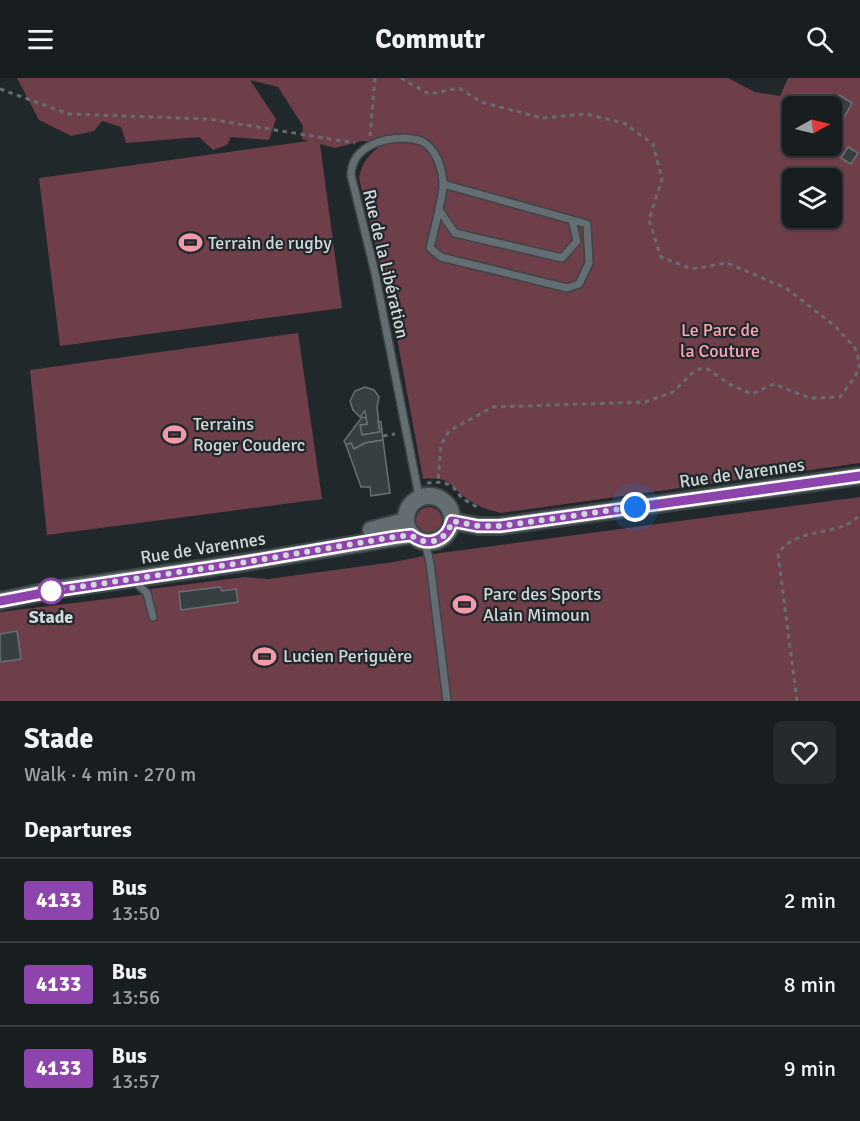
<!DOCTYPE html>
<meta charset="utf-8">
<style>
body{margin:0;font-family:Signika,sans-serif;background:#252b2d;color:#f1f3f6;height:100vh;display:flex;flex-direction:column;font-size:22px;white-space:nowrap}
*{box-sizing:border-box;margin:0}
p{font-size:20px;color:#9fa2a5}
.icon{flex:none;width:33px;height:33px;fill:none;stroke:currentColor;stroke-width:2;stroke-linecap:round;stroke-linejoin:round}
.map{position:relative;height:623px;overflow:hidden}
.panel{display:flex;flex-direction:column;background:#181e20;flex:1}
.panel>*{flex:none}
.badge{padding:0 12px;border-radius:4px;font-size:21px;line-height:39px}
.needle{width:39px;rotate:82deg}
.buttons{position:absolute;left:782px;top:18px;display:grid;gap:12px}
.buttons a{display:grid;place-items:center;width:60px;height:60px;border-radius:9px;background:#181e20;box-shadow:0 2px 4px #0004,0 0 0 2px #363c3e;font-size:30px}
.you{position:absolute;width:30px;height:30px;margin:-15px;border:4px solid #fff;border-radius:50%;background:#1a73e8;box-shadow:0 0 0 9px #1a73e833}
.map>.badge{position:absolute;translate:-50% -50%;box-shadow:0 0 0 3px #fff}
h2{padding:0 24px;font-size:22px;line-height:54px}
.round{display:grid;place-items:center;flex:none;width:63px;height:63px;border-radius:9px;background:#252b2d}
.summary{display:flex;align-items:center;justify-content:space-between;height:102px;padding:0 24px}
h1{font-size:28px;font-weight:700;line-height:45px}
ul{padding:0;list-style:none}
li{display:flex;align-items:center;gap:18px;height:84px;padding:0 24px;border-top:2px solid #363c3e}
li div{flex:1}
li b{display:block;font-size:22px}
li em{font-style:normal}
li .badge{min-width:66px;font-weight:700;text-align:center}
header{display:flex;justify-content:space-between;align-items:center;height:78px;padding:0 24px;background:#181e20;font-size:27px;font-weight:700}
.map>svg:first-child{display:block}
.green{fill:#6e3f48;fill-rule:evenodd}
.building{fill:#373f43;stroke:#687175;stroke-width:1.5}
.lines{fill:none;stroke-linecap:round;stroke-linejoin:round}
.service-casing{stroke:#3d4446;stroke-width:10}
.tertiary-casing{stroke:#3d4446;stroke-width:20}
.path{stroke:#666d70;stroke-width:3;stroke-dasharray:4.5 4.5;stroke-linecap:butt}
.service{stroke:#646d71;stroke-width:7}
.tertiary{stroke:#646d71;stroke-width:16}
.line-casing{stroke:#fff;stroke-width:14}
.line{stroke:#8e44ad;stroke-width:9}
.walk{stroke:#d2d7d9;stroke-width:6;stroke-dasharray:0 10.8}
.stop-dot{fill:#fff;stroke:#8e44ad;stroke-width:3}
.labels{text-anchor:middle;stroke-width:4.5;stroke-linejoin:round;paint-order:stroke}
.poi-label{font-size:18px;fill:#d2d7d9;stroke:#20282b;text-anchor:start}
.street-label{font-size:18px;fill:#d2d7d9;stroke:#20282b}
.park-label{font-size:18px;fill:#fda4b3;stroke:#20282b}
.stop-label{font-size:18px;font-weight:bold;fill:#d2d7d9;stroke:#20282b}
</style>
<header><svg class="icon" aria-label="menu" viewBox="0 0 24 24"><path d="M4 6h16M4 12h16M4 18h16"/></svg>Commutr<svg class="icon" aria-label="search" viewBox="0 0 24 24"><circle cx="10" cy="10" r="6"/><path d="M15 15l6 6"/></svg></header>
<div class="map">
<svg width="860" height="623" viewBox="0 0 860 623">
<rect width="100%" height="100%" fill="#20282b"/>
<g class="green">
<path d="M17 0H728L755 14 780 18 788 0H860V385L501 435C489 432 479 429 469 422 449 409 453 398 423 401L395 249 359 100C362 84 368 78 380 68V65L362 63 335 70 320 66 342 230 60 268 39 100 309 63 302 61 303 48 278 9 250 2 276 41 269 62 231 59 227 67 213 72 199 59 126 65 121 49 102 43 94 53 71 58 39 42ZM792 28H831V68H792ZM792 100H831V140H792Z"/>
<path d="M298 255 322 421 47 457 30 292Z"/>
<path d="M860 419V623H0V534L139 517 147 515 151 511 245 499 268 501 394 484 433 476Z"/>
<circle cx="429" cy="442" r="13"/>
</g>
<g class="building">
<path d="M839 17 852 25 843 41 831 34Z"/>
<path d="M848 69 858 75 851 86 841 80Z"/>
<path d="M365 309 374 312 379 319 377 329 380 354 362 357 360 347 367 346 365 333 360 339 353 332 350 323 355 313Z"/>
<path d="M362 339 366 340 367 346 360 347 362 357 380 354 378 343 381 344 383 362 365 365 354 371 351 365 346 367 344 363Z"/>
<path d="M383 362 390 415 371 418 370 409H361L346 367 351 365 354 371 365 365Z"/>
<path d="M220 509 222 513 236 511 238 524 181 532 179 514Z"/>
<path d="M17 553 21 581 0 584V556Z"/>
</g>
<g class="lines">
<defs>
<g id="service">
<path d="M439 132 430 170 441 179 567 210 579 206 589 185 587 146 443 106"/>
<path d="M421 419 418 413 375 195 351 97C352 69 381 60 405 60 410 61 419 61 423 64 436 71 442 90 443 104 444 113 440 123 439 132L455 155 562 180 577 163 572 142"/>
<path d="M425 464 430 485 447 623"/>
<path d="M134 503 147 515 153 539"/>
</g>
<g id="tertiary">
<circle cx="429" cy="441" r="23"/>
<path d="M452 443 478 448H500L860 398"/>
<path d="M371 452 405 443"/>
<path d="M0 523 53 512 241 485 411 457"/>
</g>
</defs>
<use href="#service" class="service-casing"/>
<use href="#tertiary" class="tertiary-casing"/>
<g class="path">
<path d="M401 0 429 16 459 10 481 24 542 40 586 36 624 45 653 66 662 101 649 142 661 179 692 191 727 185 786 210 836 249 855 270 860 286 855 299 840 319 810 320 774 306 752 316 731 307 707 291H699L691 296 673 314 645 324 493 329 449 353 441 367 438 404"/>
<path d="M0 11 69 36 208 41 355 65"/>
<path d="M370 58 375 0"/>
<path d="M383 358 395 356"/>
<path d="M427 405 443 404 453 409 462 420 480 431"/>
<path d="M797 623 778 476C796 447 842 460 860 436"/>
</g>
<use href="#service" class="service"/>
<use href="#tertiary" class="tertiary"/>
</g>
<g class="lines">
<defs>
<path id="line" d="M0 523 53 513 241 485 394 459 411 457C428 470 447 463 452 443L478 448H500L860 398"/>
</defs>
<use href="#line" class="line-casing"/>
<use href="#line" class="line"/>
<path class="walk" d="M51 513 241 485 394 459 411 457C428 470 447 463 452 443L478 448H500L635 429"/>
</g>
<defs>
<symbol id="stadium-bare" viewBox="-9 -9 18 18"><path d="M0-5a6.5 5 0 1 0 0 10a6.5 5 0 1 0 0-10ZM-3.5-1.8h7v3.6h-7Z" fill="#f39aaa" stroke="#20282b" stroke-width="2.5" paint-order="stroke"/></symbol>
</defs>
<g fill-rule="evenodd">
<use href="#stadium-bare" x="174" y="148" width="33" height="33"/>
<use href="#stadium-bare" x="158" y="340" width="33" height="33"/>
<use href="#stadium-bare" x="448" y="510" width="33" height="33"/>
<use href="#stadium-bare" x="248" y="562" width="33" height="33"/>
</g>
<circle class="stop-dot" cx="51" cy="513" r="12"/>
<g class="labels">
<g class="poi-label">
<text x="208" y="171">Terrain de rugby</text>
<text x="193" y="352">Terrains<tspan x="193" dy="21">Roger Couderc</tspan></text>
<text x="483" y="522">Parc des Sports<tspan x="483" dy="21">Alain Mimoun</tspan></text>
<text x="283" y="584">Lucien Periguère</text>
</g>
<g class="street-label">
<text transform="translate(386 186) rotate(77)" y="6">Rue de la Libération</text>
<text transform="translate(742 395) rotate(-8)" y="6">Rue de Varennes</text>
<text transform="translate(203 470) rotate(-9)" y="6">Rue de Varennes</text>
</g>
<g class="park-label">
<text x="720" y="258">Le Parc de<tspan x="720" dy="21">la Couture</tspan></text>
</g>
<g class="stop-label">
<text x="51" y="545">Stade</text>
</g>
</g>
</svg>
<div class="buttons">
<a><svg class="needle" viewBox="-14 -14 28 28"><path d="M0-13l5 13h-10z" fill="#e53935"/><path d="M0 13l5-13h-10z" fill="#9fa2a5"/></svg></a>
<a><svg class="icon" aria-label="layers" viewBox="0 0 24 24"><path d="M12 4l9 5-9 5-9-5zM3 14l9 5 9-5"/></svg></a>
</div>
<div class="you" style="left:635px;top:429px"></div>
</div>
<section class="panel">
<div class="summary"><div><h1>Stade</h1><p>Walk · 4 min · 270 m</p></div><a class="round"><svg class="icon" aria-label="heart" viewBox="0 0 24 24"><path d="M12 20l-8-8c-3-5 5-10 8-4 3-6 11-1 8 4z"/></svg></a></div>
<h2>Departures</h2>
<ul>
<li><span class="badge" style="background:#8e44ad;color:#fff">4133</span><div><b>Bus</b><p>13:50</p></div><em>2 min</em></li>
<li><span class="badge" style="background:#8e44ad;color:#fff">4133</span><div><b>Bus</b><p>13:56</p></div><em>8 min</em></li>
<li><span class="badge" style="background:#8e44ad;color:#fff">4133</span><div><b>Bus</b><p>13:57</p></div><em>9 min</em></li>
</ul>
</section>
